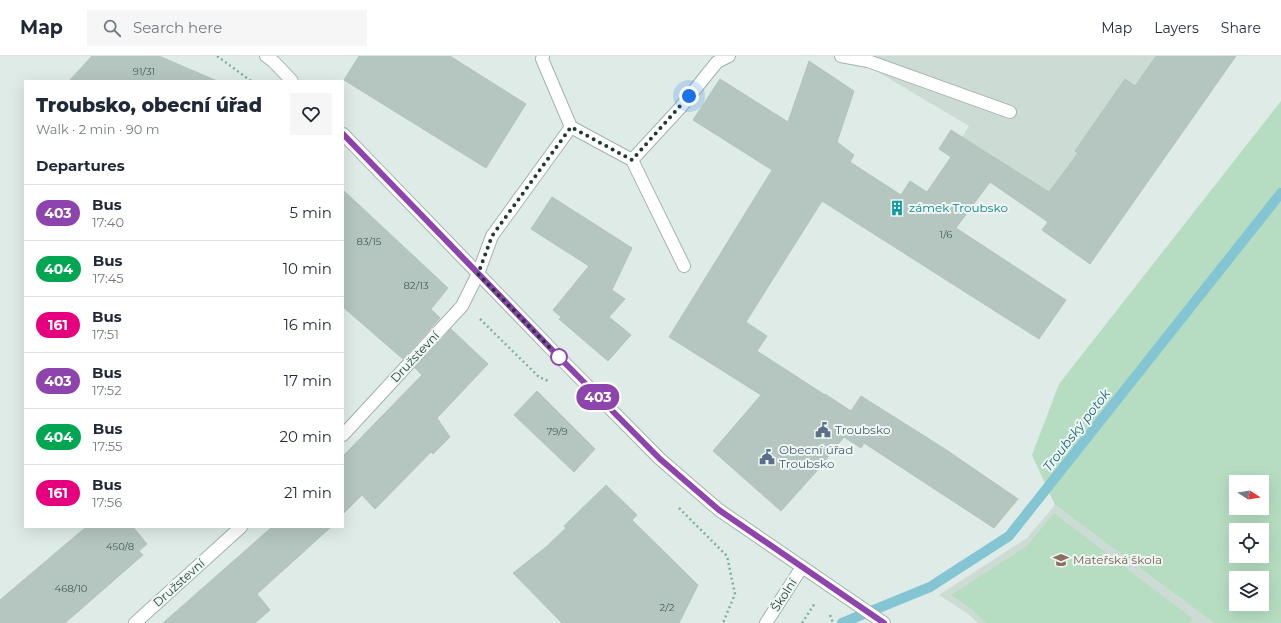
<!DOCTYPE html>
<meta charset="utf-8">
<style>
body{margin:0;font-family:Montserrat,sans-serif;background:#f6f6f7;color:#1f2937;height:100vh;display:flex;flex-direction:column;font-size:15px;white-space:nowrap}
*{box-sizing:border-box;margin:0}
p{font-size:13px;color:#747a83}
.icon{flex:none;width:22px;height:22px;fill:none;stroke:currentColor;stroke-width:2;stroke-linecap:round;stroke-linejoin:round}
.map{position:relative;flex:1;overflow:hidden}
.panel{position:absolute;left:24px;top:24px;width:320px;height:448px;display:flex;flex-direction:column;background:#fff;border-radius:0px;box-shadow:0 4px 16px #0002}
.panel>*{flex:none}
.badge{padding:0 8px;border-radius:13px;font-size:14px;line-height:26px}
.needle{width:26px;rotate:102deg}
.tools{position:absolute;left:1229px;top:419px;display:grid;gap:8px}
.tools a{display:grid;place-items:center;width:40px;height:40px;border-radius:0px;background:#fff;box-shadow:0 4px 16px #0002;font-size:20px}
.you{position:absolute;width:20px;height:20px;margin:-10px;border:3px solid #fff;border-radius:50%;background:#1a73e8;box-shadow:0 0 0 6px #1a73e833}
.map>.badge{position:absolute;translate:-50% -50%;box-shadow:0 0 0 2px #fff}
h2{padding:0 12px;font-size:15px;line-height:36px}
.round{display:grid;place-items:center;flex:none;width:42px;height:42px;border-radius:0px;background:#f6f6f7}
.overview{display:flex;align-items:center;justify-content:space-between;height:68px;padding:0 12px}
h1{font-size:19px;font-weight:800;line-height:30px}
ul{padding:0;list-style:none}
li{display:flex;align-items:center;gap:12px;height:56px;padding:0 12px;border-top:1px solid #e0e1e3}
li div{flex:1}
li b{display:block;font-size:15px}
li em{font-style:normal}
li .badge{min-width:44px;font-weight:700;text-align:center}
header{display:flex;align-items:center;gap:24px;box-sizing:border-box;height:56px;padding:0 20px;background:#fff;border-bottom:1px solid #e0e1e3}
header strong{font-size:19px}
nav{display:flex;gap:22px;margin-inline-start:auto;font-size:14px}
.search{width:280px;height:36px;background:#f6f6f7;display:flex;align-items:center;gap:10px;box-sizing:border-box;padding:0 14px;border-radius:0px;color:#747a83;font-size:15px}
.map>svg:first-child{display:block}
.built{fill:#cddbd5}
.green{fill:#b6ddc1;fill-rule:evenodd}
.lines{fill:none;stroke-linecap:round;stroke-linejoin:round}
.stream{stroke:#84c5d3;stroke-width:10}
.building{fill:#b4c6bf;stroke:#b1c5bd}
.minor-casing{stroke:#a2b3ad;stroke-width:14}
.path{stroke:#7eb0a1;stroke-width:2.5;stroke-dasharray:2 3;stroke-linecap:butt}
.minor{stroke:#fff;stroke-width:12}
.line-casing{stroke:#fff;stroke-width:9}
.line{stroke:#8e44ad;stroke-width:6}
.walk{stroke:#1f3b34;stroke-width:4;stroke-dasharray:0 7.2}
.stop-dot{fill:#fff;stroke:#8e44ad;stroke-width:2}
.labels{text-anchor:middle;stroke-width:4;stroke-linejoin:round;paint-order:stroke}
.number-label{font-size:10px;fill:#445e57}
.culture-label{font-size:12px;fill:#0d838f;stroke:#eff7f3;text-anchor:start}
.street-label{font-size:12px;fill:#1f3b34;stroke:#eff7f3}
.service-label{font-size:12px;fill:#4e5e75;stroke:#eff7f3;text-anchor:start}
.education-label{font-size:12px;fill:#785e54;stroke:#eff7f3;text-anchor:start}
.water-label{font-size:13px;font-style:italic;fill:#186779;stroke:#eff7f3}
</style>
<header>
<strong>Map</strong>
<div class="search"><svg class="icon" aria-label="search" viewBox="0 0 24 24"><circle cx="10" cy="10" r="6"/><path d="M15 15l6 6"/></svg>Search here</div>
<nav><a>Map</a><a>Layers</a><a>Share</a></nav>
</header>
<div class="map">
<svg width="1281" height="567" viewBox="0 0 1281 567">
<rect width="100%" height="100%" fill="#dfebe6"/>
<g class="built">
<path d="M851 0H1235L1098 194 951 98 969 70Z"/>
<path d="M1055 449 1214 567H978L967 557 939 539 1027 482Z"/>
</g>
<g class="green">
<path d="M1281 45V567H1214L1055 449 1032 399 1059 328ZM1236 426H1262V452H1236ZM1236 474H1262V500H1236ZM1236 522H1262V548H1236Z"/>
<path d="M1054 457 1193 563 1189 567H986L972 553 951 539 1027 490Z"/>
</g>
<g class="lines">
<path class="stream" d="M842 567 930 531 1009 480 1281 137"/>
</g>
<g class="building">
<path d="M92 0H159L217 25H69Z"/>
<path d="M359 0H450L526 48 486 112 344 24Z"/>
<path d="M1156 0H1236L1090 208 1042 174 1048 166 990 126 956 172 1066 244 1039 283 822 145 746 266 767 280 757 295 825 339V338L851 355 861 340 945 393 1018 443 994 472 864 387 861 392 844 381 815 417 781 455 713 395 761 339 669 281 772 114 693 64 720 23 788 66 809 5 854 35 837 86 854 99 850 106 901 139 910 125 927 136 951 101 939 93 951 74 1049 136 1078 97 1075 95 1125 23 1135 30Z"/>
<path d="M343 134 448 232 431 253 440 262 403 303 343 251Z"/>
<path d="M552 141 632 192 612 234 625 243 609 261 631 279 608 305 559 263 561 261 553 254 589 210 531 173Z"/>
<path d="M451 273 488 308 437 362 450 381 433 398 431 396 375 453 362 439 343 458V400L422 319 415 312Z"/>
<path d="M537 335 595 393 574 416 514 359Z"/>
<path d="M606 429 637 459 632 464 698 529 679 567H562L513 517 546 491 566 472 564 470Z"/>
<path d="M86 471H133L147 488 139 495 143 499 65 567H0V544Z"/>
<path d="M272 471H331L257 538 270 554 255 567H163Z"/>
</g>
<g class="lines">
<defs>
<g id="minor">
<path d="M266 0 274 6 292 25"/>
<path d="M543 0 542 3 571 71 632 104 684 210"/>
<path d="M841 0 868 5 1010 56"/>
<path d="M343 78 558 300 660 403 719 454 884 567"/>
<path d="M632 104 680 52 717 6 729 0"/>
<path d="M343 379 462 250 478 218 492 180 571 71"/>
<path d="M135 567 241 471"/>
<path d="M766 567 802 511"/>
</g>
</defs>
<use href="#minor" class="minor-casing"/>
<g class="path">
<path d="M217 0 251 25"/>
<path d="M480 263 539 321 548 325"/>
<path d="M679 452 727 500 735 538 723 567"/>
<path d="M830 559 833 567"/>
<path d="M802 567 815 547"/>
</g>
<use href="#minor" class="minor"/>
</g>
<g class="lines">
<defs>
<path id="line" d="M343 78 558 300 660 403 719 454 884 567"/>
</defs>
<use href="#line" class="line-casing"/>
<use href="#line" class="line"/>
<path class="walk" d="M559 301 478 218 492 180 571 71 632 104 689 40"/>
</g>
<defs>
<symbol id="building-bare" viewBox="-9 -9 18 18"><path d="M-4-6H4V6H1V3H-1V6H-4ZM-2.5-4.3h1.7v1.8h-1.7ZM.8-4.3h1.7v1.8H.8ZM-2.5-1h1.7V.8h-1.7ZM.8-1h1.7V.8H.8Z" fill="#0f9aa8" stroke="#eff7f3" stroke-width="2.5" paint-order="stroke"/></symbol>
<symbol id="civic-bare" viewBox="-9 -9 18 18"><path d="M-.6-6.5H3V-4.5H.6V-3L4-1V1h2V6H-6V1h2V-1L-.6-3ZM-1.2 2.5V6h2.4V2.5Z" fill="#5c6f8a" stroke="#eff7f3" stroke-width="2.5" paint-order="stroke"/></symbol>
<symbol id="school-bare" viewBox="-9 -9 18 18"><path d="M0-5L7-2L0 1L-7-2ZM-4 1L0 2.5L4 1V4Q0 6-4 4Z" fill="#8d6e63" stroke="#eff7f3" stroke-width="2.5" paint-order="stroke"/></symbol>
</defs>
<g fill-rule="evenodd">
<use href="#building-bare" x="886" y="141" width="22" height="22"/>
<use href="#civic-bare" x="812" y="363" width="22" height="22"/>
<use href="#civic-bare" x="756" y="390" width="22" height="22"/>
<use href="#school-bare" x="1050" y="493" width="22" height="22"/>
</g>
<circle class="stop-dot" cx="559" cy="301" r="8"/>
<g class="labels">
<g class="number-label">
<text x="144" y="19">91/31</text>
<text x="946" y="182">1/6</text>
<text x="369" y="189">83/15</text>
<text x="416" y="233">82/13</text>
<text x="557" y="379">79/9</text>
<text x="120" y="494">450/8</text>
<text x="71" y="536">468/10</text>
<text x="667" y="555">2/2</text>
</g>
<g class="culture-label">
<text x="909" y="156">zámek Troubsko</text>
</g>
<g class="street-label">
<text transform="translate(415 301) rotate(-47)" y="4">Družstevní</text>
<text transform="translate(179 527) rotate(-42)" y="4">Družstevní</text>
<text transform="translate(784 539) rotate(-57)" y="4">Školní</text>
</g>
<g class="service-label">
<text x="835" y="378">Troubsko</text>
<text x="779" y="398">Obecní úřad<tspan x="779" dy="14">Troubsko</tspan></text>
</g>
<g class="education-label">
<text x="1073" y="508">Mateřská škola</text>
</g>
<g class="water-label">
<text transform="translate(1076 374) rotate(-52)" y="5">Troubský potok</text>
</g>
</g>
</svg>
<div class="tools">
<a><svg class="needle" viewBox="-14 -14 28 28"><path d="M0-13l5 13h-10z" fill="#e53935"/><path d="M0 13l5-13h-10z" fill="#747a83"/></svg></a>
<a><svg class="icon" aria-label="locate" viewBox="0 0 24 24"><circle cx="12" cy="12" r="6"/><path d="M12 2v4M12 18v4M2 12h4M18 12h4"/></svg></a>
<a><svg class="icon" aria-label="layers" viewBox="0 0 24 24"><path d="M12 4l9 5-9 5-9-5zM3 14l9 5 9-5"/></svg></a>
</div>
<div class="you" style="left:689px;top:40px"></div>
<b class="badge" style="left:598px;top:341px;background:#8e44ad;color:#fff">403</b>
<section class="panel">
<div class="overview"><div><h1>Troubsko, obecní úřad</h1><p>Walk · 2 min · 90 m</p></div><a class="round"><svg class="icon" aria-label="heart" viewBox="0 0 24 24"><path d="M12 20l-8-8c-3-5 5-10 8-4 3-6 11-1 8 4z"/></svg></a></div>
<h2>Departures</h2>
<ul>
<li><span class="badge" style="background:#8e44ad;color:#fff">403</span><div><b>Bus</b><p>17:40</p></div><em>5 min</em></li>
<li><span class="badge" style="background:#00a651;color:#fff">404</span><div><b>Bus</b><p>17:45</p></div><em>10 min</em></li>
<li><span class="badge" style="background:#e6007e;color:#fff">161</span><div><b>Bus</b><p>17:51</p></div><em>16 min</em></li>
<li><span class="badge" style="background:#8e44ad;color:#fff">403</span><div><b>Bus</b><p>17:52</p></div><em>17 min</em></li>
<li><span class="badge" style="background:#00a651;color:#fff">404</span><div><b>Bus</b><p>17:55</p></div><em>20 min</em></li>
<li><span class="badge" style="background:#e6007e;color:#fff">161</span><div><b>Bus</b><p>17:56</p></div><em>21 min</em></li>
</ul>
</section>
</div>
